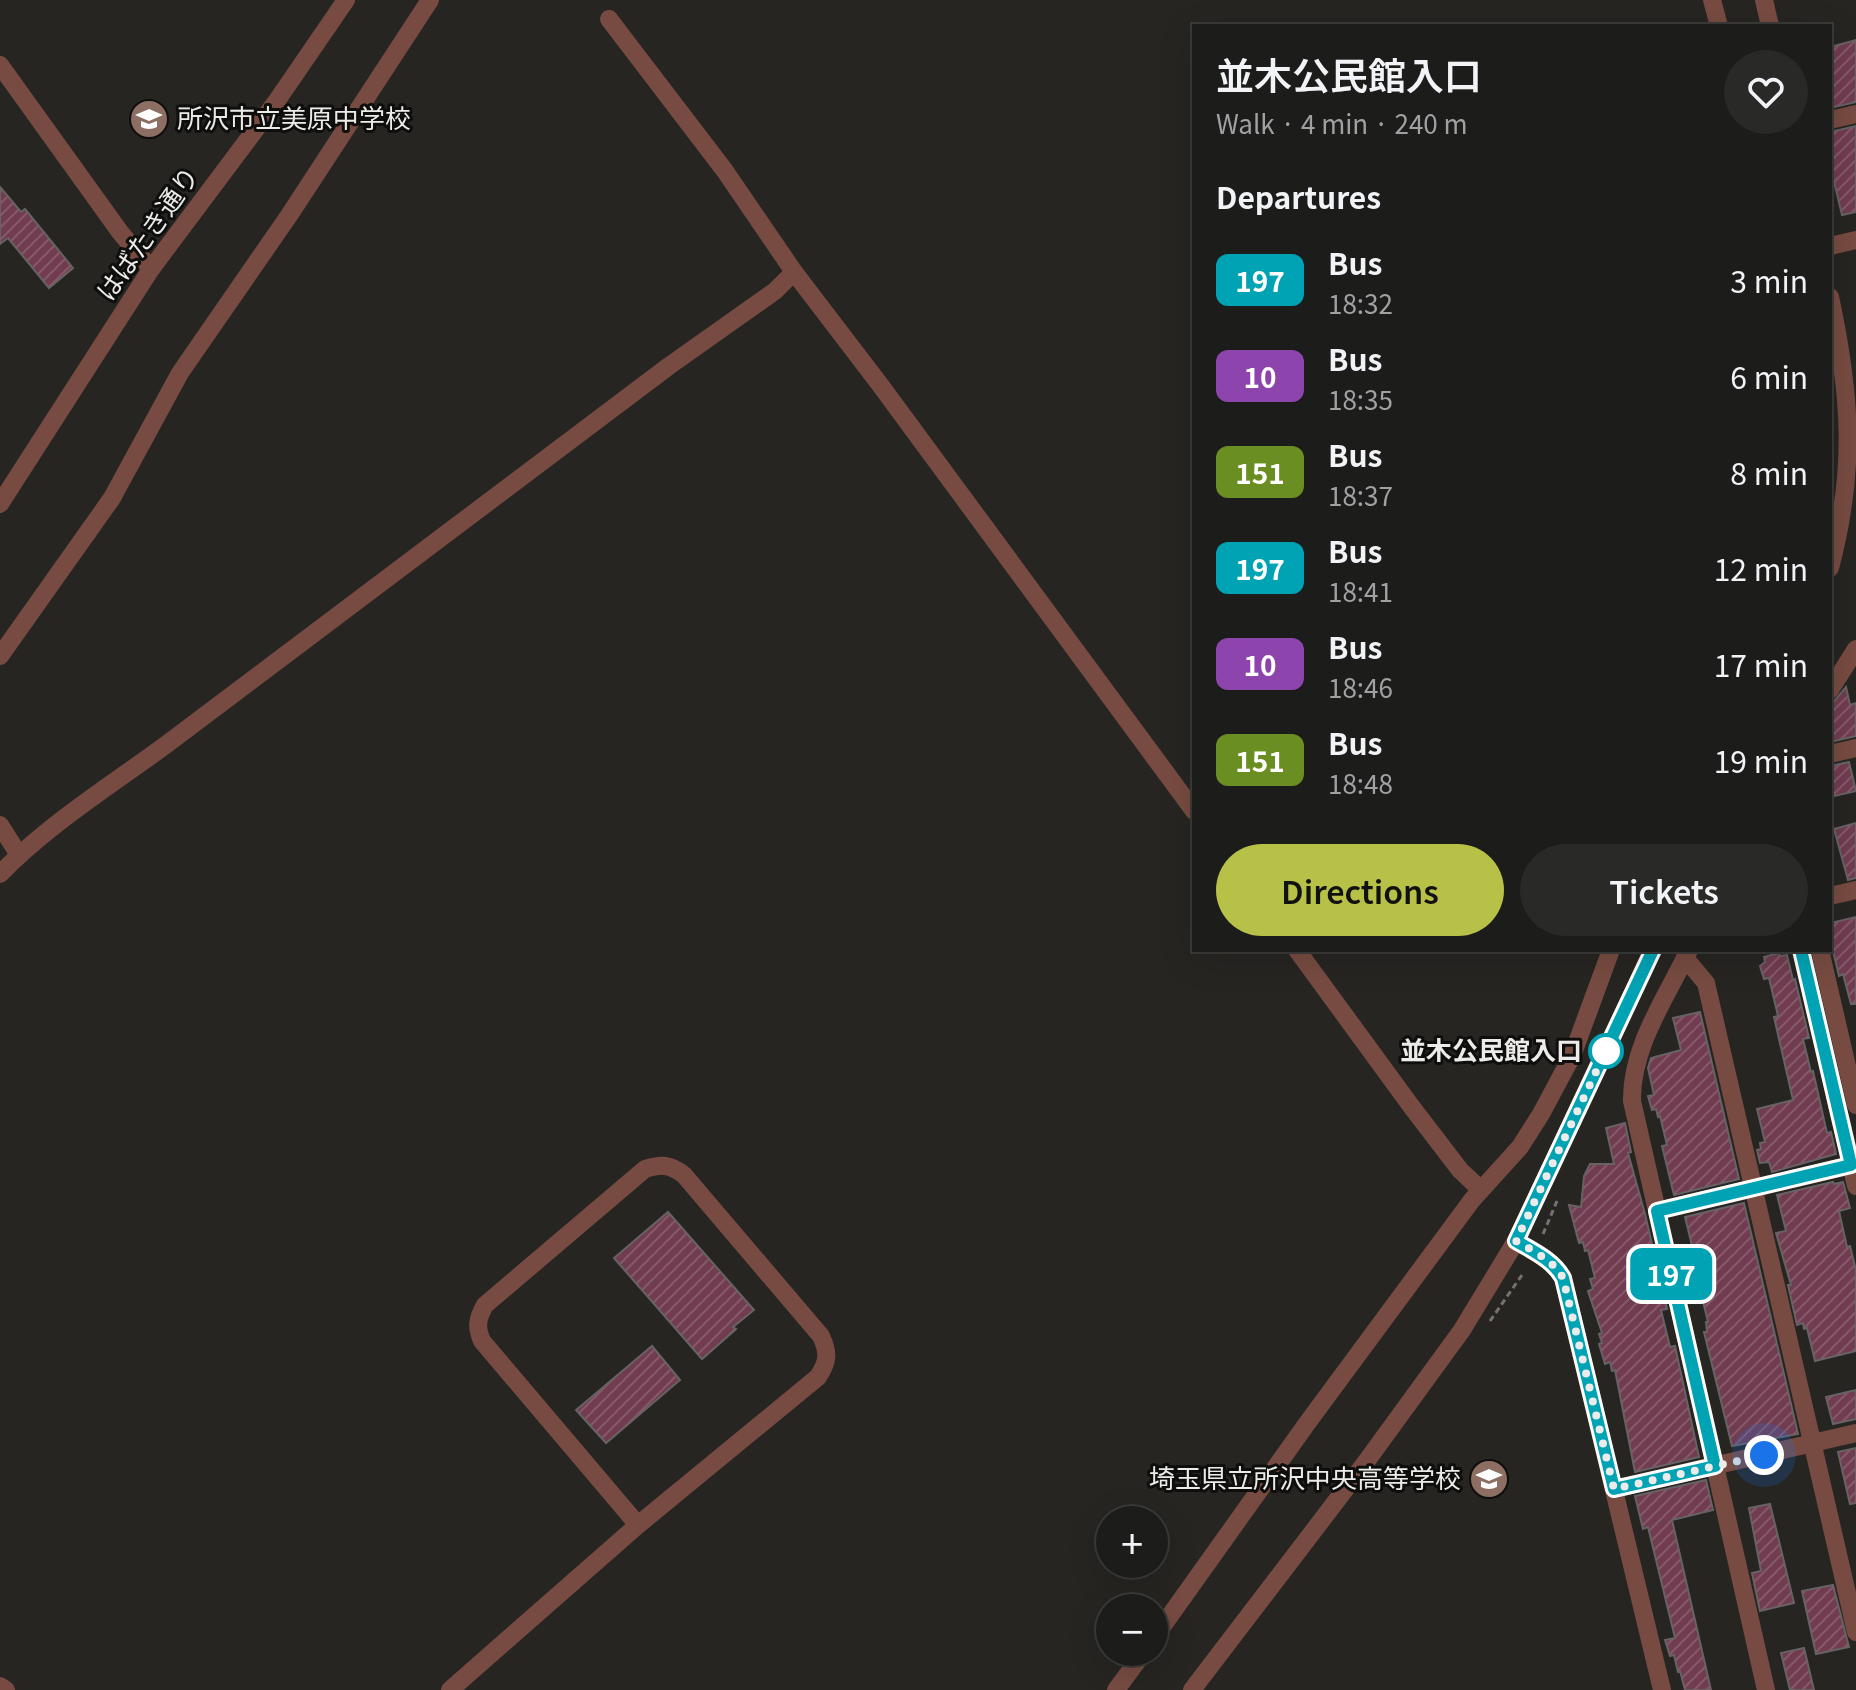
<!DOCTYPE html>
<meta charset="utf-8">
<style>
body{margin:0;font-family:Georgia,"Noto Sans JP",serif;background:#292927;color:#f1f3f6;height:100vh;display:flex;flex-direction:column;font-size:30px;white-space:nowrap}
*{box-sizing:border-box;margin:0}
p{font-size:26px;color:#a0a1a2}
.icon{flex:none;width:44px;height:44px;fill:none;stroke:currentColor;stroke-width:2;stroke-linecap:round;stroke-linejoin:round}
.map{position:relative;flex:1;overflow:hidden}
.sheet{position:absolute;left:1192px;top:24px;width:640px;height:928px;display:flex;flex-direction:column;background:#1c1c1a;border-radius:0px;box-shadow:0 8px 32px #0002,0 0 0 2px #3a3a39}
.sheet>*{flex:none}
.badge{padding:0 16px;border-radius:12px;font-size:28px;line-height:52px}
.controls{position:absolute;left:1096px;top:1506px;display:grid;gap:16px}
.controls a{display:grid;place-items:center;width:72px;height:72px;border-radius:50%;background:#1c1c1a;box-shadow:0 8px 32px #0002,0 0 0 2px #3a3a39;font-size:40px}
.you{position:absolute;width:40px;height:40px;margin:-20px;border:6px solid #fff;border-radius:50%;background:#1a73e8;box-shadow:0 0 0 12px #1a73e833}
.map>.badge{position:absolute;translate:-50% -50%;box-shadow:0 0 0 4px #fff}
h2{padding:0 24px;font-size:30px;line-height:72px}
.round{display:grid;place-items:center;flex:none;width:84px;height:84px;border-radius:42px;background:#292927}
.overview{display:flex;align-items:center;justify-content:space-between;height:136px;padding:0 24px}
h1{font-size:38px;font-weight:600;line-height:60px}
.button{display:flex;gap:16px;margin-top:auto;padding:16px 24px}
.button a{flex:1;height:92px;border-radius:48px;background:#b8c147;color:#111;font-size:32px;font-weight:600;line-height:92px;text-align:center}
.button a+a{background:#292927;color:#f1f3f6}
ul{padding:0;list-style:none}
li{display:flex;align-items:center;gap:24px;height:96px;padding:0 24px}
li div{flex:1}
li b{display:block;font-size:30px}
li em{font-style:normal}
li .badge{min-width:88px;font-weight:700;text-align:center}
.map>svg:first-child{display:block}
.building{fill:url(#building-hatch);stroke:#676264;stroke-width:2}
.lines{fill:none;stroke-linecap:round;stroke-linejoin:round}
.path{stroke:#747370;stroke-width:3;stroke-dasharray:6 4;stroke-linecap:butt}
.minor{stroke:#774b41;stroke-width:18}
.line-casing{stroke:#fff;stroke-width:18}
.line{stroke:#00a3b4;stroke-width:12}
.walk{stroke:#ecebe9;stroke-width:8;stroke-dasharray:0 14.4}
.stop-dot{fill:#fff;stroke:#00a3b4;stroke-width:4}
.labels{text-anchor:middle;stroke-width:6;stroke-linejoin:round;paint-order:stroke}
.poi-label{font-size:26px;fill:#ecebe9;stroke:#0e0e0d;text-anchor:start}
.street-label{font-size:26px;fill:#ecebe9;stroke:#0e0e0d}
.stop-label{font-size:26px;font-weight:bold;fill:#ecebe9;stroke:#0e0e0d;text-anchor:end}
</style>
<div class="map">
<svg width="1856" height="1690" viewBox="0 0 1856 1690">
<defs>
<pattern id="building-hatch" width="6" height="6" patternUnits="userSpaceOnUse" patternTransform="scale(2)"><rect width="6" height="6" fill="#713c50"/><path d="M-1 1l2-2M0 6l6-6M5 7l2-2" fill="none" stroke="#855869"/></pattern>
</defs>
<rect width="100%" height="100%" fill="#262522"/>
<g class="building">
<path d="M1856 40V102L1830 108V47Z"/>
<path d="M1856 126V212L1842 215 1830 165V132Z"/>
<path d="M0 187 21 212 25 209 73 268 49 288 8 238 0 244Z"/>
<path d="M1846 687 1850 705 1856 703V736L1830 742V706Z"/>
<path d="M1849 762 1856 791 1830 797V766Z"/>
<path d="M1856 823V878L1848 880 1834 829Z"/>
<path d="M1856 917V1004H1851L1843 974 1839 976 1830 938V923Z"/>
<path d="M1779 953 1780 956 1787 955 1793 980 1795 979 1809 1038 1803 1039 1811 1072 1813 1071 1827 1133 1831 1132 1836 1154 1772 1172 1769 1162 1760 1163 1757 1150 1761 1149 1760 1143 1765 1142 1757 1109 1793 1100 1774 1017 1778 1016 1769 978 1764 979 1760 966 1765 962 1764 957Z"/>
<path d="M1700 1012 1739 1179 1674 1195 1662 1146 1667 1145 1660 1116 1658 1117 1656 1109 1652 1110 1648 1096 1654 1095 1648 1068 1651 1058 1681 1050 1673 1018Z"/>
<path d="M1625 1123 1631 1152 1628 1153 1645 1214 1667 1309 1661 1310 1670 1347 1675 1346 1699 1457 1635 1472 1615 1370 1612 1371 1610 1362 1605 1364 1599 1344 1602 1343 1599 1334 1602 1333 1588 1291 1593 1289 1590 1279 1595 1278 1588 1250 1585 1251 1583 1242 1579 1243 1569 1205 1581 1207 1584 1176 1590 1164H1614L1606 1128Z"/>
<path d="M1833 1182 1834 1184 1843 1182 1850 1208 1839 1211 1847 1247 1850 1246 1856 1270V1351L1815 1361 1807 1328 1804 1329 1803 1323 1797 1325 1788 1285H1791L1776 1233 1786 1231 1777 1195Z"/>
<path d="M1744 1203 1798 1434 1732 1446 1704 1332H1707L1706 1322H1708L1697 1277 1693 1278 1688 1256 1694 1254 1685 1217Z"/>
<path d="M668 1212 754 1310 733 1327 736 1329 702 1359 614 1258Z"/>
<path d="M652 1346 680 1380 606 1443 576 1410Z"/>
<path d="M1856 1390V1419L1833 1424 1826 1397Z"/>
<path d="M1856 1448V1503L1850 1504 1838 1452Z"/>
<path d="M1706 1480 1713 1510 1672 1520 1711 1690H1685L1680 1671 1678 1672 1674 1655 1670 1656 1665 1640 1675 1638 1648 1527 1643 1529 1635 1496Z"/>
<path d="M1770 1504 1794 1603 1760 1611 1752 1573 1761 1571 1749 1508Z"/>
<path d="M1833 1585 1849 1647 1816 1654 1802 1591Z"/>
<path d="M1804 1648 1814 1690H1790L1781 1653Z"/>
</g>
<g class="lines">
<g class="path">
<path d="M1543 1234 1557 1201"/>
<path d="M1490 1321 1522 1275"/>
</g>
<g class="minor">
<path d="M1712 0 1719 26"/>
<path d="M1764 0 1770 26"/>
<path d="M609 19 725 171 794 272 881 386 1194 811"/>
<path d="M0 65 120 232 151 269"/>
<path d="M1830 120 1856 114"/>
<path d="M1830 246 1856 240"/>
<path d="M1830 297C1851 395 1856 470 1830 568"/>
<path d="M0 504 151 269 276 102 346 0"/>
<path d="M0 656 112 498 180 373 290 214 430 0"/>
<path d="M1830 690 1856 649"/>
<path d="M1830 754 1856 748"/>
<path d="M0 825 19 855"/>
<path d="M0 874C50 823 110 786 167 744L669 366 775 291 794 272"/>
<path d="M1830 896 1856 890"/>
<path d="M1297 950 1411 1106 1460 1170 1481 1190"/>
<path d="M1689 950C1666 998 1631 1047 1632 1101L1766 1690"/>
<path d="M1801 950 1856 1186"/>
<path d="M1820 950 1856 1105"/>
<path d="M1685 958 1706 983 1856 1632"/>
<path d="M1657 1211 1856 1164"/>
<path d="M1516 1241C1533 1251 1553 1260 1563 1278L1662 1690"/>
<path d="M1614 1489 1856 1433"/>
<path d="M1154 1638 1308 1422 1472 1200 1520 1147 1541 1114 1572 1056 1611 950"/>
<path d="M0 1686 6 1690"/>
<path d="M450 1690 638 1525 818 1377C828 1362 829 1353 821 1336L684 1175C670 1164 661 1164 645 1169L485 1305C477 1319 476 1327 482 1341L638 1525"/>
<path d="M1116 1690 1144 1652"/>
<path d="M1192 1690 1363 1466 1462 1330 1516 1241 1653 950"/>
</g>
</g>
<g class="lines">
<defs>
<path id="line" d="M1653 950 1516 1241C1533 1251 1553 1260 1563 1278L1614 1489 1715 1466 1657 1211 1851 1165 1801 950"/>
</defs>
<use href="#line" class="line-casing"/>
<use href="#line" class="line"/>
<path class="walk" d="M1606 1051 1610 1042 1516 1241C1533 1251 1553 1260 1563 1278L1614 1489 1764 1455"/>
</g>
<defs>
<symbol id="school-disc" viewBox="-11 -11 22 22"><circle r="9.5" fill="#8d6e63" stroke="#0e0e0d"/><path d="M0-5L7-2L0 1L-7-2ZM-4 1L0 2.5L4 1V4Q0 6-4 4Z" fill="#fff"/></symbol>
</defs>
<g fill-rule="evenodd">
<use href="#school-disc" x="127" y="97" width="44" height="44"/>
<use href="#school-disc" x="1467" y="1457" width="44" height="44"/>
</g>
<circle class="stop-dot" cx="1606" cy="1051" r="16"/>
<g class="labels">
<g class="poi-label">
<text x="177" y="128">所沢市立美原中学校</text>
<text x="1461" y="1488" text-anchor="end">埼玉県立所沢中央高等学校</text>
</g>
<g class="street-label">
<text transform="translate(148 234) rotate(-55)" y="9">はばたき通り</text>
</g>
<g class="stop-label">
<text x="1582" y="1060">並木公民館入口</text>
</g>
</g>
</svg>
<div class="controls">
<a>+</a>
<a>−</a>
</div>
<div class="you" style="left:1764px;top:1455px"></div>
<b class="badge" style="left:1671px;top:1274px;background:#00a3b4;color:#fff">197</b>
<section class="sheet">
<div class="overview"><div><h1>並木公民館入口</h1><p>Walk · 4 min · 240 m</p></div><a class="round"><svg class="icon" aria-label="heart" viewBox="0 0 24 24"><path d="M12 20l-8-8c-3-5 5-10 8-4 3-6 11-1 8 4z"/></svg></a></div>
<h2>Departures</h2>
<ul>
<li><span class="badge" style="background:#00a3b4;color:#fff">197</span><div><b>Bus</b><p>18:32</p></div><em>3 min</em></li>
<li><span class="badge" style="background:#8e44ad;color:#fff">10</span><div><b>Bus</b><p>18:35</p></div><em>6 min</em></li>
<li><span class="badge" style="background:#6b8e23;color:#fff">151</span><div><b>Bus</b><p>18:37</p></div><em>8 min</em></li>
<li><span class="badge" style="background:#00a3b4;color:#fff">197</span><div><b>Bus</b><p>18:41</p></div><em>12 min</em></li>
<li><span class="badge" style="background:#8e44ad;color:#fff">10</span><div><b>Bus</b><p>18:46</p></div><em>17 min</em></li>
<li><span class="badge" style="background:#6b8e23;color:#fff">151</span><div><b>Bus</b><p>18:48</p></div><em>19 min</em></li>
</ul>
<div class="button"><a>Directions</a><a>Tickets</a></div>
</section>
</div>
